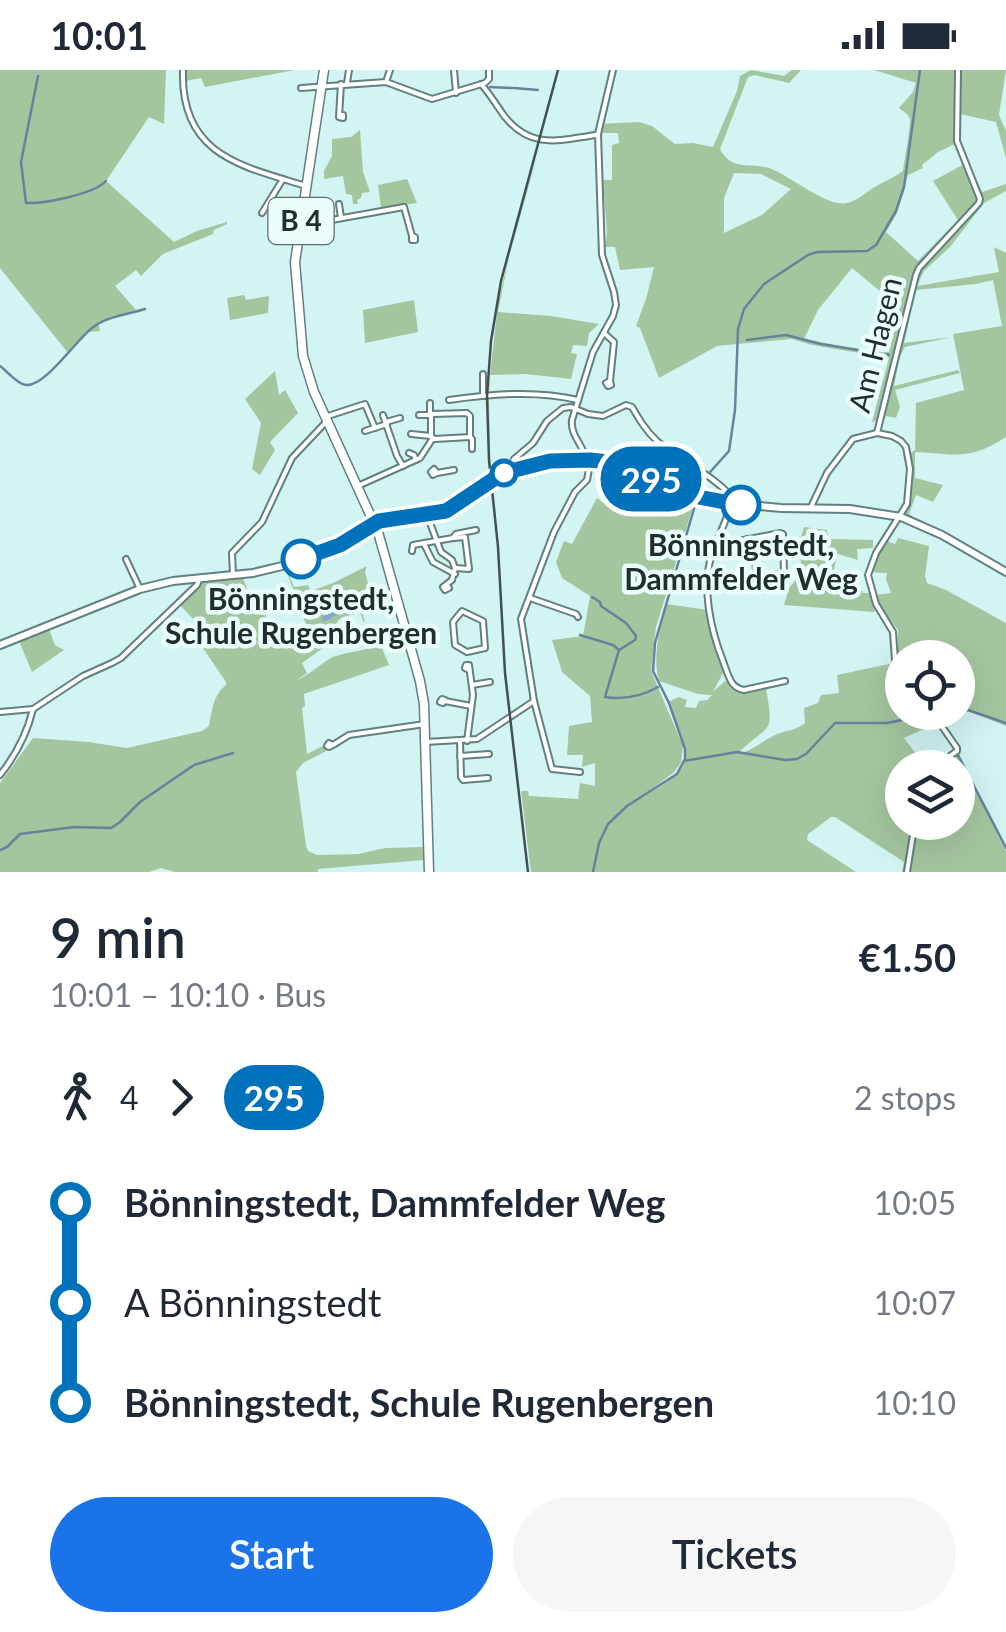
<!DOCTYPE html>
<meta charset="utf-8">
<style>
body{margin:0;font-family:Lato,sans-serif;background:#f6f6f7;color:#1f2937;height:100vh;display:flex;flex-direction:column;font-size:38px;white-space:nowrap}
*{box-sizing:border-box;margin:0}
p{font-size:32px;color:#747a83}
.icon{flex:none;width:55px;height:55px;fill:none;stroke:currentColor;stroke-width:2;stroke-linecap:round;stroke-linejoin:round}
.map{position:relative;height:802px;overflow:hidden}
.sheet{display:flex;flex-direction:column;background:#fff;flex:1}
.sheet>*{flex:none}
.badge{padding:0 20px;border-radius:32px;font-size:35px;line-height:65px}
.buttons{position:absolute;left:885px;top:570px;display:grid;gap:20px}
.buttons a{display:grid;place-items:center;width:90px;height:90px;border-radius:50%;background:#fff;box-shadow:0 10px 40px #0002;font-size:50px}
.map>.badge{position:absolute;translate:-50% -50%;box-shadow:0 0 0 5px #fff}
.legs{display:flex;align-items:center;gap:15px;height:110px;padding:0 50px;font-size:32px}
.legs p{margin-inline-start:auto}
.headline{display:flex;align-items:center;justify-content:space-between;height:170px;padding:0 50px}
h1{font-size:55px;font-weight:600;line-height:75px}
.primary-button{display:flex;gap:20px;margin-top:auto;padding:20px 50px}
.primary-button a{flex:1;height:115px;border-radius:60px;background:#1a73e8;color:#fff;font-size:40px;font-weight:600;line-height:115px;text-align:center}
.primary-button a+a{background:#f6f6f7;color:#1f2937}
ul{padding:0 50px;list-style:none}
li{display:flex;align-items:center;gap:35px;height:100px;font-size:38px}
li i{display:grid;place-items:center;width:15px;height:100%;margin:0 12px;background:currentColor}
li i::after{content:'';width:25px;height:25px;margin:-12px;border:8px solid;border-radius:50%;background:#fff}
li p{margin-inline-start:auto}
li:first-child i{background:linear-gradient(#0000 50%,currentColor 0)}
li:last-child i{background:linear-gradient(currentColor 50%,#0000 0)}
.status{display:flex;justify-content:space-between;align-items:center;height:70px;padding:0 50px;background:#fff;direction:ltr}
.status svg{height:28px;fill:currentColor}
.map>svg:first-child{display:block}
.green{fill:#a4c69f;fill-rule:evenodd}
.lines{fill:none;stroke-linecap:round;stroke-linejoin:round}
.stream{stroke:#66839c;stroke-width:2.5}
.canal{stroke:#83a8cb;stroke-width:5}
.minor-casing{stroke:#61807f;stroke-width:8}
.secondary-casing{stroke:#61807f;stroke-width:10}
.primary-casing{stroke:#61807f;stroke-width:11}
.minor{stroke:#fff;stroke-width:4}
.secondary{stroke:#fff;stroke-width:6}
.primary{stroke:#fff;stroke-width:8}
.rail{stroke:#415150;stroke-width:2.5}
.line-1-casing{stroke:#fff;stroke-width:22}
.line-1{stroke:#0072bc;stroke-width:15}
.stop-1-dot{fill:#fff;stroke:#0072bc;stroke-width:5}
.labels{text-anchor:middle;stroke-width:9;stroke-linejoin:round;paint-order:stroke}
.shield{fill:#eafefe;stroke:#5d6c6c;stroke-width:2.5}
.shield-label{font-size:28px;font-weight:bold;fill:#212e2d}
.street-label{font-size:30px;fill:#212e2d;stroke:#eafefe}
.stop-label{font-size:30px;font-weight:bold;fill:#212e2d;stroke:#eafefe}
</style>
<div class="status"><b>10:01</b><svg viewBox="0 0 49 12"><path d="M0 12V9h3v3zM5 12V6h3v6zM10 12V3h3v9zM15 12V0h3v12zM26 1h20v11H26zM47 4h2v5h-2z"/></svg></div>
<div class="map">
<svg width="1006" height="802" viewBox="0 0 1006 802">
<rect width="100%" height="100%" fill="#d2f4f3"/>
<g class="green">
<path d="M0 0H166L164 54 149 47 106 111 174 172 197 161 227 152V154L214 160 213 164 163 184 141 206 136 200 115 216 136 240 98 252 100 261 88 262 68 283 0 198Z"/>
<path d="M185 0H295L205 17 201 8 185 11Z"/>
<path d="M751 0 784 6 792 0H801L789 13 754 5 748 7 720 79C734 105 754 89 776 101 793 109 830 138 847 133 857 131 866 122 875 117 884 111 894 108 903 101 904 93 911 54 910 50 909 44 904 42 899 38L913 22 916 13 874 0H1006L999 45 1006 61V88L996 52 960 44V16L956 15 955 74 938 82 922 95 923 98 908 105 897 143 886 162 918 191 958 150 933 111 968 92 982 122 1006 114V121L984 133 950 177 924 201 917 216 999 202 994 177 1006 183V367C969 391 956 384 915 382V408L943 415 933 432 916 425 908 447 905 446 912 414 908 385 915 380 916 333 964 320 953 264 1002 256 993 210 976 214 916 220 904 273 952 267 905 277 900 286 894 316 958 300 960 303 895 320 900 337 896 348 886 346 881 350 872 352 889 288 812 275 792 269 717 276 659 308 640 258 636 256 646 229 654 197 620 200 615 177H605L607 164 603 110H612V75L619 73 618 63H600V54L639 52 652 56 675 74 693 73 713 77 737 21 740 6ZM734 103 761 104 791 119 762 145 724 163V128ZM852 198 899 237 889 282 876 283 804 269 818 240Z"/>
<path d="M360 60 363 102 370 122 362 123 361 128 357 130 358 134H353L352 125 346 124 343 106 324 109V101L332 86V69L351 67Z"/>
<path d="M541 73 510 182 498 242 551 246 599 254 589 263 587 276 573 275 571 283 577 284 571 309 526 304 490 305 489 323 536 322 489 328 490 405 488 328 515 322 488 324 498 233 515 160Z"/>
<path d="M407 109 417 133 381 138 378 115Z"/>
<path d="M244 225 246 230 269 226 268 243 230 250 227 228Z"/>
<path d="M414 230 418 262 365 273 363 240Z"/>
<path d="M275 301 279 325 285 320 298 343 270 372 275 380 260 405 252 399 261 353 245 329Z"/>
<path d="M674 387 705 406 697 425 637 402 643 397 654 401 657 393 663 396Z"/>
<path d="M624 401 695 430 656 557 651 601 683 676 681 693 673 703 638 729C704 694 686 692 670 631L679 627 687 630 685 637 696 638 699 631 707 630 712 625 698 624 659 611C652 586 660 559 666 534L708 540 716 582 724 601 713 622 725 611 729 612C738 628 752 622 766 617 774 668 771 651 738 683 751 682 762 671 775 665 785 660 796 661 805 653L804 638 818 633 821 625 839 623 837 605 894 593 902 602V642L937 643V657L926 658 904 668 926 697 902 698V752H958V698L934 697 956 682 1006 781V802H902L904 792 835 747H831L808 764 807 770 856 802H531L521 721H528L529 726 578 729 580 713 595 716V693L582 697 583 685H567L569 656 592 652 590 626 562 602 552 570 583 566 590 526 562 508 556 492 564 471 572 474 597 428 608 437 618 404Z"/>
<path d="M804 457 827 460 828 469 873 470V478L857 479 858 490 838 484 833 503 842 506 844 515 852 514 853 519H861L863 523H871L875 542 784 535 789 518 795 511 801 497 800 469Z"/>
<path d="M898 468 929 476 925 506 927 513 946 520 1006 553V656L970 642 958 641V588H902V594L898 588V560L883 542 874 525 891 523 886 509 887 503 870 502 885 470 895 474Z"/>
<path d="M367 496 365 502 372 527 389 519 391 522 361 537 365 553 376 557 371 558 363 551 360 542 341 548 337 552 338 555 341 554 343 558 336 561 335 556 333 557 337 568 302 593 307 603 297 610C309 605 319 595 331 588 341 583 366 580 379 576L382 578 389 595 304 624 305 636 302 638 307 684 325 675 328 680 303 693 296 702 306 776 308 781 317 785 358 784 385 778 424 777V790L318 799V802H175L161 798 149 802H0V713L33 668 88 672 127 678 202 661 209 656C212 641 213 625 226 615V612L192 562 194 550 179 534 202 511 243 507 248 522 286 573 309 562 286 500H287L294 517 308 515 311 521 333 513Z"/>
<path d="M49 559 55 575 64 580 32 602 19 571Z"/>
</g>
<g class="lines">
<g class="stream">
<path d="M38 6 21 92 26 133C44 134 94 124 106 111"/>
<path d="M490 17 512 18"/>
<path d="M514 18 538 20"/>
<path d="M747 270 786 265 821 274 889 285"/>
<path d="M0 296C7 301 17 314 26 315 45 317 77 269 92 258 105 247 129 244 145 239"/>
<path d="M909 446 944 463"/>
<path d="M550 479 554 467"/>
<path d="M592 527 600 532 601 536 626 553 636 566 635 570 619 580 605 627C624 630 642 626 658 617"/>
<path d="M580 565 613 575 619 580"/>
<path d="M958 638 965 639 1006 653"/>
<path d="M957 683 1006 778"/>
<path d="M684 691 737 682 785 690 797 689 806 684 835 653H887L937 643 938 653 955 679"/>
<path d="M0 780 7 777 20 764 74 757 111 758 120 752 140 732 194 695 233 683"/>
<path d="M593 802 599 773 608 754 627 736 677 704 685 689V679L669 633 653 601 655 573 702 411 729 381 735 340 738 259 744 239 764 214 808 185 817 182 867 181 876 175 896 141 904 117 920 0"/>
</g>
<path class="canal" d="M324 549 366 525"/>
<defs>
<g id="minor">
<path d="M183 0C180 85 241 96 306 116"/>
<path d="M454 0 456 23"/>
<path d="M386 12 390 0"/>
<path d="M347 13 349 0"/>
<path d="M481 14C490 24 497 36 505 47 532 80 560 70 596 65"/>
<path d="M301 18 386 12 432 29 485 13 489 9V0"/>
<path d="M340 45H343V48L339 47 341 14"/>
<path d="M339 134 341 148"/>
<path d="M262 143 283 109"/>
<path d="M301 148 326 151 404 137 412 166"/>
<path d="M412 166 415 167V170H412Z"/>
<path d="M604 263 614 272 610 311 606 313 608 316 611 315 610 311"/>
<path d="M483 326V304"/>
<path d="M449 330C492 324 536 320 578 330"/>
<path d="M467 343 470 346V367L434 369 431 367V344Z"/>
<path d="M383 345 397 386 403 396"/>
<path d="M419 345H430V333"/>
<path d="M325 347 365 334 375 358"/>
<path d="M386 352 400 348"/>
<path d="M365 361 387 354"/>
<path d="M877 363 916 205 919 198 979 133 980 129 957 71 958 0"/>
<path d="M411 364 431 366"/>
<path d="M470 367 472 369V379"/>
<path d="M409 383 414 385 416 390"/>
<path d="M586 390C584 375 570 366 572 350L593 282 613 246 616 235 614 222 602 185 598 64 613 0"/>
<path d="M434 399 437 403 433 405 431 402Z"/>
<path d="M513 400 514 389 533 373 547 351 563 338 571 337 588 344 603 346 626 335 632 337C639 349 646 361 657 371 680 391 709 402 731 426 730 447 718 465 712 484 701 517 711 561 723 591 728 604 730 618 744 620L785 611"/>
<path d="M437 403 454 400"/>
<path d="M600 412 622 399"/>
<path d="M360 415 420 388 433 368"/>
<path d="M811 437 827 403 853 369 877 363 892 366 901 371 906 377 910 399 907 434 876 483 868 505 876 534 893 562 895 590 902 598"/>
<path d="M427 445 441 482 452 490 455 498 452 510 443 517 445 520 449 518 447 515"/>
<path d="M453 468 465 467 469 499 455 498"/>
<path d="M718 470 728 473 780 463 783 464 784 504 757 506 752 472 747 469"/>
<path d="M424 474 433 492 455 504"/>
<path d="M412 481 413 475 453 468 456 464 476 460"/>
<path d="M126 489 140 519"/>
<path d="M233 505 232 483 262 452 292 388 326 352"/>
<path d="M530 528 576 544 578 547"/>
<path d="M462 541 483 551 485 578 467 582 455 575 453 552Z"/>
<path d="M472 615 490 612"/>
<path d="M442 629 445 630 443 633 440 632Z"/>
<path d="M445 631 471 636"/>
<path d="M0 642 33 639 83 606 112 593 121 588 197 515 200 508"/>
<path d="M460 671 461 707 463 710 488 708"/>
<path d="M467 671 473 625 469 595H466L465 598 469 600"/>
<path d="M425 672 477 669 534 631"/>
<path d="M333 675 329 677 327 676 329 673 333 675 349 665 425 654"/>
<path d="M460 686 489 684"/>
<path d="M933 698 957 681V678L941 655 939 642"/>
<path d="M580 702 552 699 534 631 521 549 554 462 575 422 587 410 590 393"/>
<path d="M0 705C16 685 27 664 33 639"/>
<path d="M907 802 915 752"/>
</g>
<path id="secondary" d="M0 575 140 519 173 511 253 503 282 496 340 475 379 451 446 441 504 403 537 393 561 390 608 392 693 426 719 432 781 438 850 439 901 447 942 465 1006 502"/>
<path id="primary" d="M324 0 295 192 303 286 314 322 378 462 420 611 424 634 429 802"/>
</defs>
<use href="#minor" class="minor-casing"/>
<use href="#secondary" class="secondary-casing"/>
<use href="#primary" class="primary-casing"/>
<use href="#minor" class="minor"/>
<use href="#secondary" class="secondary"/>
<use href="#primary" class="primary"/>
<path class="rail" d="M528 802 505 603 498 477 489 390 487 326 491 271 501 211 558 0"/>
</g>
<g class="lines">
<defs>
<path id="line-1" d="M301 489 340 475 379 451 446 441 503 403 550 391 590 390 608 392 693 426 741 435"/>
</defs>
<use href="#line-1" class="line-1-casing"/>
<use href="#line-1" class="line-1"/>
</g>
<g class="stop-1-dot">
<circle cx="504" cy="403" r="12"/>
<circle cx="741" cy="435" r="18"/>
<circle cx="301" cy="489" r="18"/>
</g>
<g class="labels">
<rect class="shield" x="268.5" y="128" width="65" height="46" rx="8"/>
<g class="shield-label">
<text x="301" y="161">B 4</text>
</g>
<g class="street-label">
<text transform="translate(876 275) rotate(-76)" y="10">Am Hagen</text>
</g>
<g class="stop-label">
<text x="741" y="486">Bönningstedt,<tspan x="741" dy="34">Dammfelder Weg</tspan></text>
<text x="301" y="540">Bönningstedt,<tspan x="301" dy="34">Schule Rugenbergen</tspan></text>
</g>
</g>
</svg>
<div class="buttons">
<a><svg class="icon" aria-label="locate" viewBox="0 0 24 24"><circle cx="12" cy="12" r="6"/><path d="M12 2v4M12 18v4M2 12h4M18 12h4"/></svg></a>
<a><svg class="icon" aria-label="layers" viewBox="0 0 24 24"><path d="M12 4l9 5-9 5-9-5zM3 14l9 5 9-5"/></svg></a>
</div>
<b class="badge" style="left:651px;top:409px;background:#0072bc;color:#fff">295</b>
</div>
<section class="sheet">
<div class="headline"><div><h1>9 min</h1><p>10:01 – 10:10 · Bus</p></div><b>€1.50</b></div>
<div class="legs"><svg class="icon" aria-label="walk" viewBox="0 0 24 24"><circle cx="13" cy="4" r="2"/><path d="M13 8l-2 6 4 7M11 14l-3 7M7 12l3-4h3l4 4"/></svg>4<svg class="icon" aria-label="forward" viewBox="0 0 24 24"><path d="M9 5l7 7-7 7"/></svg><b class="badge" style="background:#0072bc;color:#fff">295</b><p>2 stops</p></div>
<ul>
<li><i style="color:#0072bc"></i><b>Bönningstedt, Dammfelder Weg</b><p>10:05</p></li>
<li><i style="color:#0072bc"></i><span>A Bönningstedt</span><p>10:07</p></li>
<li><i style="color:#0072bc"></i><b>Bönningstedt, Schule Rugenbergen</b><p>10:10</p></li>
</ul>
<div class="primary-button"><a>Start</a><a>Tickets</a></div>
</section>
